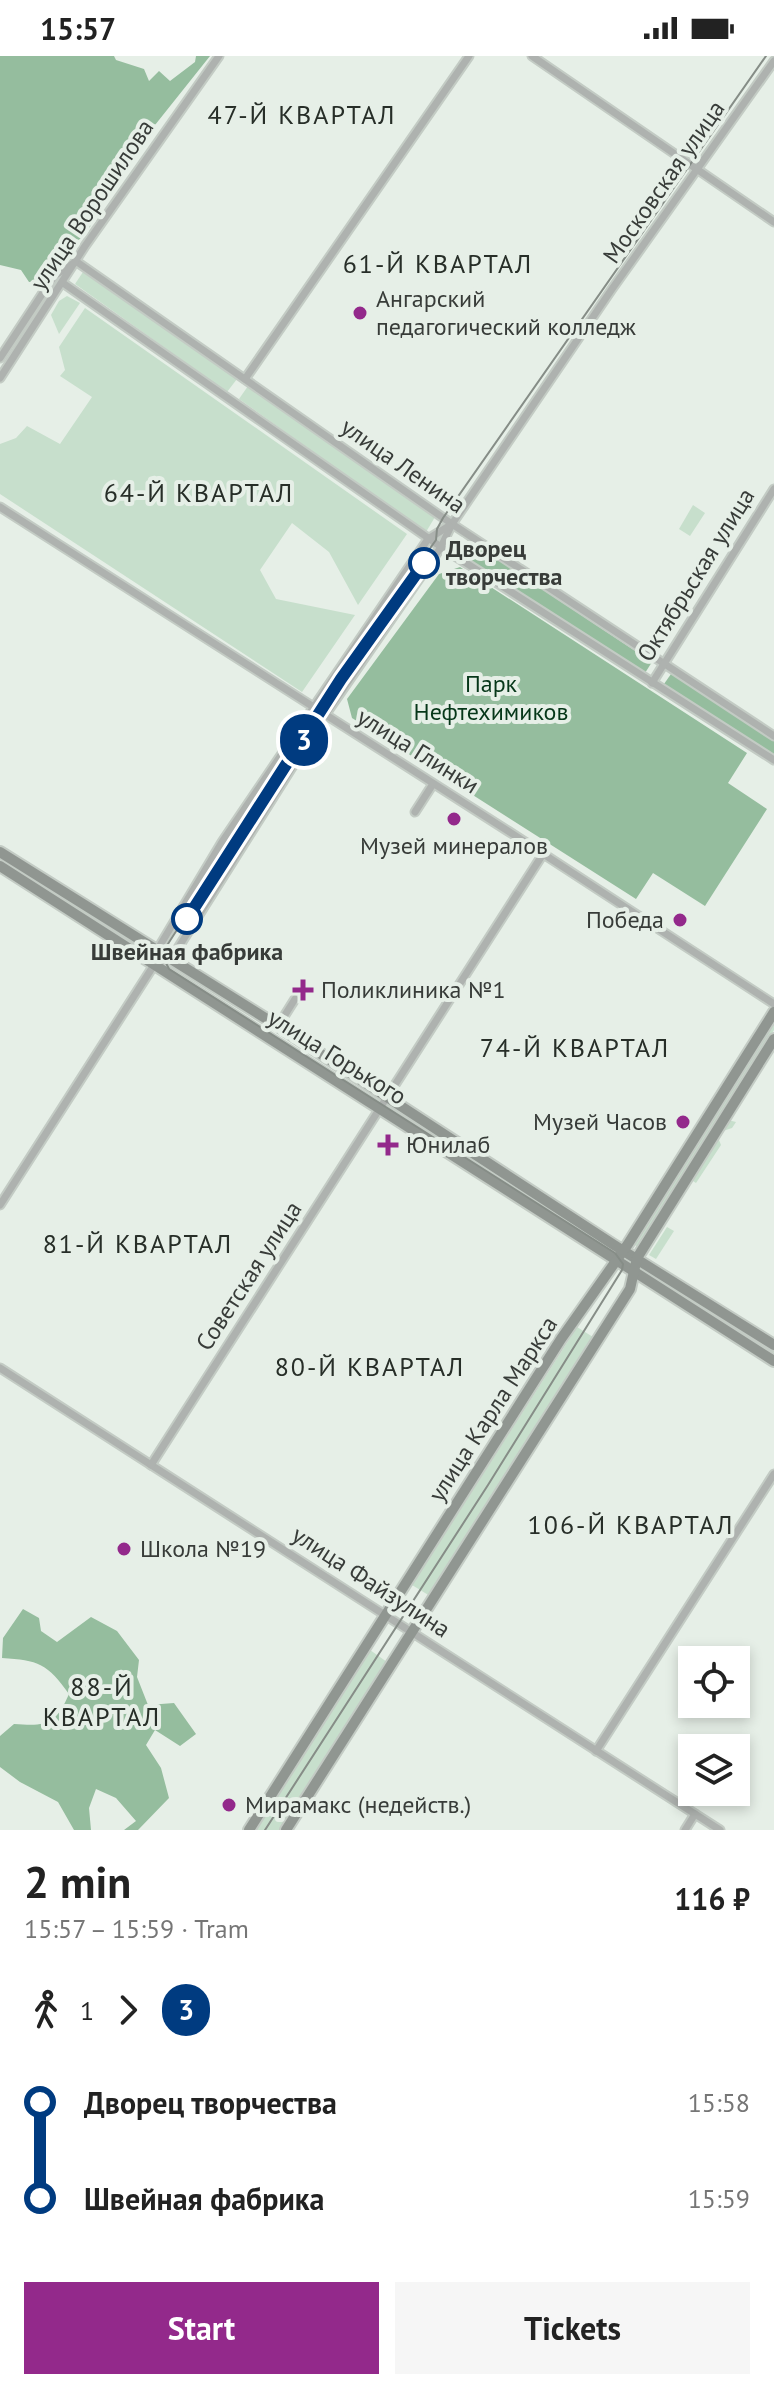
<!DOCTYPE html>
<meta charset="utf-8">
<style>
body{margin:0;font-family:"PT Sans",sans-serif;background:#f6f6f6;color:#222;height:100vh;display:flex;flex-direction:column;font-size:30px;white-space:nowrap}
*{box-sizing:border-box;margin:0}
p{font-size:26px;color:#767676}
.icon{flex:none;width:44px;height:44px;fill:none;stroke:currentColor;stroke-width:2;stroke-linecap:round;stroke-linejoin:round}
.map{position:relative;height:1774px;overflow:hidden}
.panel{display:flex;flex-direction:column;background:#fff;flex:1}
.panel>*{flex:none}
.badge{padding:0 16px;border-radius:26px;font-size:28px;line-height:52px}
.fabs{position:absolute;left:678px;top:1590px;display:grid;gap:16px}
.fabs a{display:grid;place-items:center;width:72px;height:72px;border-radius:0px;background:#fff;box-shadow:0 4px 12px #0003;font-size:40px}
.map>.badge{position:absolute;translate:-50% -50%;box-shadow:0 0 0 4px #fff}
.legs{display:flex;align-items:center;gap:12px;height:88px;padding:0 24px;font-size:26px}
.legs p{margin-inline-start:auto}
.summary{display:flex;align-items:center;justify-content:space-between;height:136px;padding:0 24px}
h1{font-size:44px;font-weight:600;line-height:60px}
.cta{display:flex;gap:16px;margin-top:auto;padding:16px 24px}
.cta a{flex:1;height:92px;border-radius:0px;background:#93298b;color:#fff;font-size:32px;font-weight:600;line-height:92px;text-align:center}
.cta a+a{background:#f6f6f6;color:#222}
ul{padding:0 24px;list-style:none}
li{display:flex;align-items:center;gap:28px;height:96px;font-size:30px}
li i{display:grid;place-items:center;width:12px;height:100%;margin:0 10px;background:currentColor}
li i::after{content:'';width:20px;height:20px;margin:-10px;border:6px solid;border-radius:50%;background:#fff}
li p{margin-inline-start:auto}
li:first-child i{background:linear-gradient(#0000 50%,currentColor 0)}
li:last-child i{background:linear-gradient(currentColor 50%,#0000 0)}
.status{display:flex;justify-content:space-between;align-items:center;height:56px;padding:0 40px;background:#fff;direction:ltr}
.status svg{height:22px;fill:currentColor}
.map>svg:first-child{display:block}
.green{fill:#c7dfcc}
.forest{fill:#95bd9e}
.lines{fill:none;stroke-linecap:round;stroke-linejoin:round}
.street-casing{stroke:#c3cbc4;stroke-width:11}
.secondary-casing{stroke:#c3cbc4;stroke-width:14}
.street{stroke:#aeb2af;stroke-width:7}
.secondary{stroke:#909691;stroke-width:10}
.tram{stroke:#868d87;stroke-width:2}
.line-1-casing{stroke:#fff;stroke-width:18}
.line-1{stroke:#003b80;stroke-width:12}
.poi-dot{fill:#93298b;stroke:#e6efe7;stroke-width:3}
.stop-1-dot{fill:#fff;stroke:#003b80;stroke-width:4}
.labels{text-anchor:middle;stroke-width:8;stroke-linejoin:round;paint-order:stroke}
.street-label{font-size:24px;fill:#383c39;stroke:#e6efe7}
.poi-label{font-size:24px;fill:#383c39;stroke:#e6efe7;text-anchor:start}
.stop-label{font-size:24px;font-weight:bold;fill:#383c39;stroke:#e6efe7;text-anchor:start}
.park-label{font-size:24px;fill:#063719;stroke:#e6efe7}
.neighbourhood-label{font-size:26px;letter-spacing:2px;fill:#272e28;stroke:#e6efe7}
</style>
<div class="status"><b>15:57</b><svg viewBox="0 0 49 12"><path d="M0 12V9h3v3zM5 12V6h3v6zM10 12V3h3v9zM15 12V0h3v12zM26 1h20v11H26zM47 4h2v5h-2z"/></svg></div>
<div class="map">
<svg width="774" height="1774" viewBox="0 0 774 1774">
<rect width="100%" height="100%" fill="#e6efe7"/>
<g class="green">
<path d="M83 216 237 323 227 336 75 228Z"/>
<path d="M67 240 80 247 59 278 51 259 59 245Z"/>
<path d="M85 252 407 478 358 549 329 496 292 467 260 514 276 543 355 559 302 636 0 438V388L16 382 27 370 60 388 92 341 60 320 65 314 59 291Z"/>
<path d="M248 330 435 461 426 476 239 343Z"/>
<path d="M693 449 705 457 690 480 679 473Z"/>
<path d="M0 800 118 875 110 876 0 805Z"/>
<path d="M774 966V974L637 1191 633 1187Z"/>
<path d="M728 1064 736 1066 732 1072 723 1075 719 1084 721 1089 696 1127 693 1125V1118Z"/>
<path d="M667 1171 674 1175 656 1203 649 1199Z"/>
<path d="M709 1253 774 1294V1302L706 1259Z"/>
<path d="M577 1271 593 1281 430 1540 412 1529Z"/>
<path d="M370 1594 387 1606 280 1774H256Z"/>
</g>
<g class="forest">
<path d="M0 0H114L116 4 144 13 149 25 159 15 170 25 195 6 196 0H210L155 69 147 84 139 92 131 97 124 106 121 120 88 174 85 173 86 177 35 226H29L21 214 0 209Z"/>
<path d="M468 484 652 606 645 617 459 497Z"/>
<path d="M460 511 747 697 728 727 767 753 705 850 653 817 636 843 352 662 347 643 439 518Z"/>
<path d="M671 618 774 685V699L664 628Z"/>
<path d="M23 1553 39 1562 41 1575 57 1586 91 1561 117 1575 139 1604 137 1621 148 1649 174 1647 196 1678 180 1690 155 1674 146 1689 161 1712 169 1742 138 1774H124L136 1765 116 1742 96 1733 89 1752 91 1774H74L58 1746 20 1726 0 1711V1680L14 1668C46 1670 55 1670 69 1638 48 1608 38 1604 2 1602L3 1582Z"/>
</g>
<g class="lines">
<defs>
<g id="street">
<path d="M532 0 774 166"/>
<path d="M77 206 452 468 774 680"/>
<path d="M63 227 441 491 774 704"/>
<path d="M0 302 54 220 74 207"/>
<path d="M0 322 85 190 219 0"/>
<path d="M245 323 469 0"/>
<path d="M0 451 508 775 774 948"/>
<path d="M652 627 774 433"/>
<path d="M415 756 433 728"/>
<path d="M154 909 173 900 325 659 441 491 452 468 612 233 774 5"/>
<path d="M278 970 295 943"/>
<path d="M0 1149 154 909 156 896 222 786 428 483 449 470"/>
<path d="M0 1312 720 1774"/>
<path d="M151 1409 543 798"/>
<path d="M596 1695 774 1418"/>
<path d="M685 1774 695 1758"/>
</g>
<g id="secondary">
<path d="M0 796 278 970 614 1189 774 1289"/>
<path d="M0 810 774 1305"/>
<path d="M249 1774 561 1283 628 1188 774 956"/>
<path d="M286 1774 630 1233 637 1202 774 983"/>
</g>
</defs>
<use href="#street" class="street-casing"/>
<use href="#secondary" class="secondary-casing"/>
<use href="#street" class="street"/>
<use href="#secondary" class="secondary"/>
<path class="tram" d="M265 1774 488 1429 622 1214 623 1208 615 1197 169 913 165 905 166 891 340 618 436 484 437 473 443 462 766 0"/>
</g>
<g class="lines">
<defs>
<path id="line-1" d="M187 863 341 623 424 507"/>
</defs>
<use href="#line-1" class="line-1-casing"/>
<use href="#line-1" class="line-1"/>
</g>
<g class="poi-dot">
<circle cx="360" cy="257" r="8"/>
<circle cx="454" cy="763" r="8"/>
<circle cx="680" cy="864" r="8"/>
<path d="M299 922h8v8h8v8h-8v8h-8v-8h-8v-8h8z"/>
<circle cx="683" cy="1066" r="8"/>
<path d="M384 1077h8v8h8v8h-8v8h-8v-8h-8v-8h8z"/>
<circle cx="124" cy="1493" r="8"/>
<circle cx="229" cy="1749" r="8"/>
</g>
<g class="stop-1-dot">
<circle cx="424" cy="507" r="14"/>
<circle cx="187" cy="863" r="14"/>
</g>
<g class="labels">
<g class="street-label">
<text transform="translate(664 126) rotate(-55)" y="8">Московская улица</text>
<text transform="translate(92 149) rotate(-56)" y="8">улица Ворошилова</text>
<text transform="translate(403 410) rotate(35)" y="8">улица Ленина</text>
<text transform="translate(696 519) rotate(-58)" y="8">Октябрьская улица</text>
<text transform="translate(418 695) rotate(32)" y="8">улица Глинки</text>
<text transform="translate(337 1001) rotate(32)" y="8">улица Горького</text>
<text transform="translate(249 1220) rotate(-57)" y="8">Советская улица</text>
<text transform="translate(493 1353) rotate(-57)" y="8">улица Карла Маркса</text>
<text transform="translate(371 1526) rotate(33)" y="8">улица Файзулина</text>
</g>
<g class="poi-label">
<text x="376" y="251">Ангарский<tspan x="376" dy="28">педагогический колледж</tspan></text>
<text x="454" y="798" text-anchor="middle">Музей минералов</text>
<text x="664" y="872" text-anchor="end">Победа</text>
<text x="321" y="942">Поликлиника №1</text>
<text x="667" y="1074" text-anchor="end">Музей Часов</text>
<text x="406" y="1097">Юнилаб</text>
<text x="140" y="1501">Школа №19</text>
<text x="245" y="1757">Мирамакс (недейств.)</text>
</g>
<g class="stop-label">
<text x="446" y="501">Дворец<tspan x="446" dy="28">творчества</tspan></text>
<text x="187" y="904" text-anchor="middle">Швейная фабрика</text>
</g>
<g class="park-label">
<text x="491" y="636">Парк<tspan x="491" dy="28">Нефтехимиков</tspan></text>
</g>
<g class="neighbourhood-label">
<text x="302" y="68">47-Й КВАРТАЛ</text>
<text x="438" y="217">61-Й КВАРТАЛ</text>
<text x="199" y="446">64-Й КВАРТАЛ</text>
<text x="575" y="1001">74-Й КВАРТАЛ</text>
<text x="138" y="1197">81-Й КВАРТАЛ</text>
<text x="370" y="1320">80-Й КВАРТАЛ</text>
<text x="631" y="1478">106-Й КВАРТАЛ</text>
<text x="102" y="1640">88-Й<tspan x="102" dy="30">КВАРТАЛ</tspan></text>
</g>
</g>
</svg>
<div class="fabs">
<a><svg class="icon" aria-label="locate" viewBox="0 0 24 24"><circle cx="12" cy="12" r="6"/><path d="M12 2v4M12 18v4M2 12h4M18 12h4"/></svg></a>
<a><svg class="icon" aria-label="layers" viewBox="0 0 24 24"><path d="M12 4l9 5-9 5-9-5zM3 14l9 5 9-5"/></svg></a>
</div>
<b class="badge" style="left:304px;top:684px;background:#003b80;color:#fff">3</b>
</div>
<section class="panel">
<div class="summary"><div><h1>2 min</h1><p>15:57 – 15:59 · Tram</p></div><b>116 ₽</b></div>
<div class="legs"><svg class="icon" aria-label="walk" viewBox="0 0 24 24"><circle cx="13" cy="4" r="2"/><path d="M13 8l-2 6 4 7M11 14l-3 7M7 12l3-4h3l4 4"/></svg>1<svg class="icon" aria-label="forward" viewBox="0 0 24 24"><path d="M9 5l7 7-7 7"/></svg><b class="badge" style="background:#003b80;color:#fff">3</b></div>
<ul>
<li><i style="color:#003b80"></i><b>Дворец творчества</b><p>15:58</p></li>
<li><i style="color:#003b80"></i><b>Швейная фабрика</b><p>15:59</p></li>
</ul>
<div class="cta"><a>Start</a><a>Tickets</a></div>
</section>
